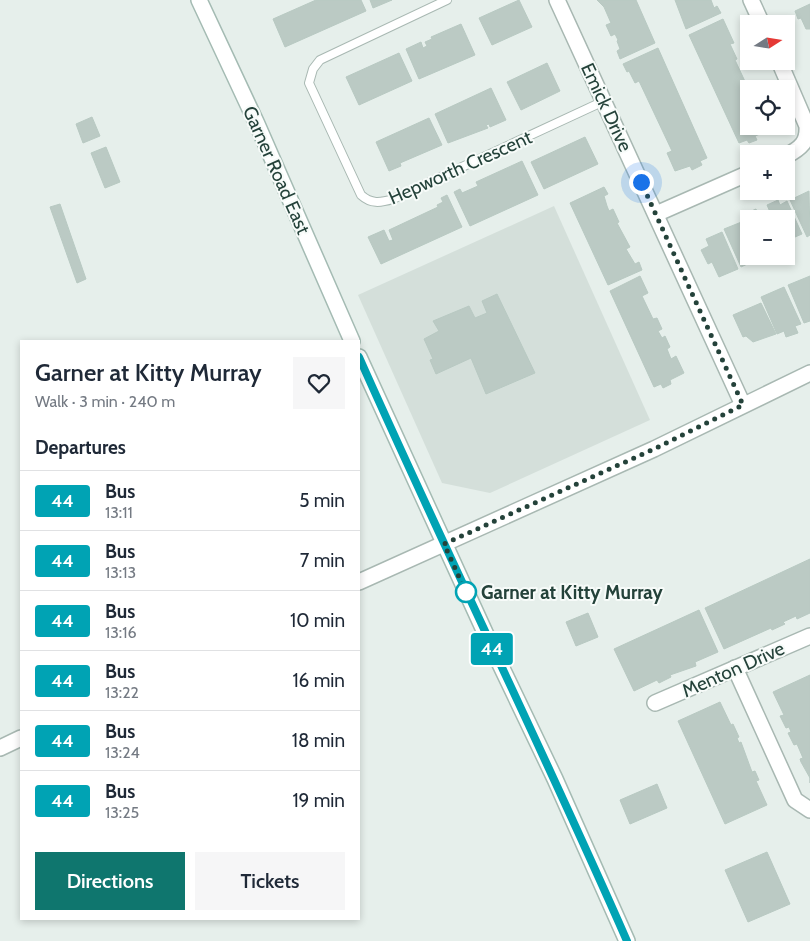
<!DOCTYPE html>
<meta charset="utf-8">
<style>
body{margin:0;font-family:Cabin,sans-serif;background:#f6f6f7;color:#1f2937;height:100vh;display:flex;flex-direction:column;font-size:19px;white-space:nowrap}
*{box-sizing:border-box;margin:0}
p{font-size:16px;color:#747a83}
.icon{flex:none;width:28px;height:28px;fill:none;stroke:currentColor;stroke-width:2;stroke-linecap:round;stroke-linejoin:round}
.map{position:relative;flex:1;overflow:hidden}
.drawer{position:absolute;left:20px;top:340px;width:340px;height:580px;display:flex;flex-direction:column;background:#fff;border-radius:0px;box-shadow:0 2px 8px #0003}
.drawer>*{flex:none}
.badge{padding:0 10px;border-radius:4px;font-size:18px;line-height:32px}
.needle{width:32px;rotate:78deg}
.controls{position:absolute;left:740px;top:15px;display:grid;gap:10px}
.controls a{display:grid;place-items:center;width:55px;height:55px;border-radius:0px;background:#fff;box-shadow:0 2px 8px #0003;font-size:25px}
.you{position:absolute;width:25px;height:25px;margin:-12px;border:4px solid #fff;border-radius:50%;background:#1a73e8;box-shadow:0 0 0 8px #1a73e833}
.map>.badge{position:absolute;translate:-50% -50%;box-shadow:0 0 0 2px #fff}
h2{padding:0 15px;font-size:19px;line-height:45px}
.round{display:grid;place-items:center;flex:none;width:52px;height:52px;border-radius:0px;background:#f6f6f7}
.overview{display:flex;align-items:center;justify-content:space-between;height:85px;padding:0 15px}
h1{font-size:24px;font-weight:600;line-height:38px}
.action{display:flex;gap:10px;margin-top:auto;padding:10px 15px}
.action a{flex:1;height:58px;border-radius:0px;background:#0f766e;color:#fff;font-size:20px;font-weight:600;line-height:58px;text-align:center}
.action a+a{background:#f6f6f7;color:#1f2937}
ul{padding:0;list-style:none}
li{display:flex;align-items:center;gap:15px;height:60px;padding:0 15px;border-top:1px solid #e0e1e3}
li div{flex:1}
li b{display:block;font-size:19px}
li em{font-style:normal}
li .badge{min-width:55px;font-weight:700;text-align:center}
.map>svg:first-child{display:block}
.built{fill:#d4dfda}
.building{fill:#bbcac4;stroke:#b8c9c2}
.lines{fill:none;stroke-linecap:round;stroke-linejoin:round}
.service-casing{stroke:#a8b8b2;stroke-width:10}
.minor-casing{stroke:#a8b8b2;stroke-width:18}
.secondary-casing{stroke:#a4bbb3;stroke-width:18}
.service{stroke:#fff;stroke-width:8}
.minor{stroke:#fff;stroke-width:15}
.secondary{stroke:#fff;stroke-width:15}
.line-casing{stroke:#fff;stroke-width:11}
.line{stroke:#00a3b4;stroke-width:8}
.walk{stroke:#24423a;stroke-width:5;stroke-dasharray:0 9}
.stop-dot{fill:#fff;stroke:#00a3b4;stroke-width:2.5}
.labels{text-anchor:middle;stroke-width:4;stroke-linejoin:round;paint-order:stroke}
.street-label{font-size:19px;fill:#24423a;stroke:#f7fbf9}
.stop-label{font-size:19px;font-weight:bold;fill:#24423a;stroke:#f7fbf9;text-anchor:start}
</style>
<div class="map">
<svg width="810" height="941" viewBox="0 0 810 941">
<rect width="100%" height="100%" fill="#e6efeb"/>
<path class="built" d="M554 206 650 420 490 493 442 483 358 295Z"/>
<g class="building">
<path d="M316 0H361L366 11 285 47 273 19Z"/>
<path d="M370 0H392L373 8Z"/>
<path d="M519 0 532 27 492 45 479 18Z"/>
<path d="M597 0H636L655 43 620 59 617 51 620 49 617 41 618 40 615 34 611 36 606 25 611 23 604 7Z"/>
<path d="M675 0H711L714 8 717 6 721 13 686 29Z"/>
<path d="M810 4V29H806L801 18 798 19 795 11Z"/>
<path d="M723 19 734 43 730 44 737 59 735 60 749 90V126H768L770 130 755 136 757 140 749 143 747 140 739 143 689 35Z"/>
<path d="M461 24 475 55 419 79 406 49 421 42 423 48 427 46 425 42 432 39 431 37Z"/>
<path d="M658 48 707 158 700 161 702 165 692 170 690 166 675 171 667 153 672 151 639 81 635 83 629 71 627 72 623 64Z"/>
<path d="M399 53 412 81 359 105 346 77Z"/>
<path d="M547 63 560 91 521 110 507 82Z"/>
<path d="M491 88 506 120 490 127 489 124 486 125 488 128 448 143 435 114Z"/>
<path d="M92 117 100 136 83 143 76 124Z"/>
<path d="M429 118 442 145 400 163 401 166 389 171 376 142Z"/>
<path d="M585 137 598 164 544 189 531 162Z"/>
<path d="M106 147 120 182 105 188 91 153Z"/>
<path d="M522 161 538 195 470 226 454 192 460 189 462 193 478 186 476 182Z"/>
<path d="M604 187 608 194 604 196 607 206 609 211 613 209 619 222 617 223 630 247 626 249 635 264 639 262 642 270 608 285 570 203Z"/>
<path d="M809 191 810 235 807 237 790 200Z"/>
<path d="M447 195 462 227 381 264 368 237 384 230 389 241 393 240 389 230 438 207 437 205 443 202 441 198Z"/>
<path d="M778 200 780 205 787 201 802 234 788 240 786 219H773L767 205Z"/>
<path d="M60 204 86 279 77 283 50 207Z"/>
<path d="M756 209 758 215 765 212 768 219H750L747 213Z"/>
<path d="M744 221 749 232V256H759L760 258 741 267 724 229Z"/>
<path d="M722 232 738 269 719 277 712 262 708 264 701 250 709 246 706 239Z"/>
<path d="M640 276 648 293 642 296 653 319 657 318 662 329 658 331 662 338 665 336 670 347 667 349 671 359 676 356 684 373 670 380 671 384 663 388 661 384 654 387 610 291Z"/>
<path d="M810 276V321L804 323 788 285Z"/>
<path d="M784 287 801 324 795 326 798 333 786 337 784 331 777 334 761 297Z"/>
<path d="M497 294 535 373 486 394 471 358 436 374 430 360 433 359 424 339 439 331 433 321 469 306 475 318 487 313 482 301Z"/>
<path d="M761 303 776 334 753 342 746 336 743 337 733 315Z"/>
<path d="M810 559V613L797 619 796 616 783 622 785 624 772 630 771 628 724 649 705 608Z"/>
<path d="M699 610 718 652 695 662 696 666 670 675 671 677 659 683 657 680 634 691 614 649Z"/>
<path d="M588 613 598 637 576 646 566 622Z"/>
<path d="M810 675V783V778L801 762 800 759 803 758 797 744 794 745 788 733 791 732 789 727 786 728 780 716 784 715 773 692Z"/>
<path d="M720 702 731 725 733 724 739 737 737 738 739 743 741 742 752 772 755 771 759 780 756 781 767 805 725 824 678 721Z"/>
<path d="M657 784 667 808 630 824 620 800Z"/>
<path d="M767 852 790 904 748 922 725 870Z"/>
</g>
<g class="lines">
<defs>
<path id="service" d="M447 0 320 60 313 69 309 83 361 195C371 204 380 203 393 199L604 101"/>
<g id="minor">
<path d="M557 0 743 405"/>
<path d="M751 0 762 24"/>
<path d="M779 61 807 126C808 142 801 148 786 156"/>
<path d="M656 214 749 173"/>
<path d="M359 582 654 449 810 373"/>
<path d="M735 668 795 800 810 810"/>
<path d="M655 703 810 636"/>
<path d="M0 748 21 738"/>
</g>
<g id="secondary">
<path d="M199 0 257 124 352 341"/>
<path d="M359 357 488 639 555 779 627 941"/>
</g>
</defs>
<use href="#service" class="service-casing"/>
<use href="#minor" class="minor-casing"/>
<use href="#secondary" class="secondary-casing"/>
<use href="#service" class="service"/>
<use href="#minor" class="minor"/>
<use href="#secondary" class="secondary"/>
</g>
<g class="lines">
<defs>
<path id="line" d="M359 357C446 553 541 745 627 941"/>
</defs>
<use href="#line" class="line-casing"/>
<use href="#line" class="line"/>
<path class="walk" d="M466 592 444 544 654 449 743 405 641 182"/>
</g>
<circle class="stop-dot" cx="466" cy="592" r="10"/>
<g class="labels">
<g class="street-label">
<text transform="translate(607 107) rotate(65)" y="7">Emick Drive</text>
<text transform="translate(460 167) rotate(-24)" y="7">Hepworth Crescent</text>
<text transform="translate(277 170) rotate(66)" y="7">Garner Road East</text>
<text transform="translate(733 669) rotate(-24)" y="7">Menton Drive</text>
</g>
<g class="stop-label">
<text x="481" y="599">Garner at Kitty Murray</text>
</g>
</g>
</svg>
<div class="controls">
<a><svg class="needle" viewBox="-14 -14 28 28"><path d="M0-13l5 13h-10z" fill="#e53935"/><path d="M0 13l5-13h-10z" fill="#747a83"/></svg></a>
<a><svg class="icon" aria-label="locate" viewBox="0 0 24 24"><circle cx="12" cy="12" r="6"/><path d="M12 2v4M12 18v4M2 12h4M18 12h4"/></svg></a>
<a>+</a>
<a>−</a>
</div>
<div class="you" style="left:641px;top:182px"></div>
<b class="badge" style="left:492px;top:649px;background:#00a3b4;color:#fff">44</b>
<section class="drawer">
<div class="overview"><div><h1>Garner at Kitty Murray</h1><p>Walk · 3 min · 240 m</p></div><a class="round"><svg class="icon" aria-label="heart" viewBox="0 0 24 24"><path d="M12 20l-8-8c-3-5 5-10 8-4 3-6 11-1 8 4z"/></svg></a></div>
<h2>Departures</h2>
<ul>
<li><span class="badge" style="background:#00a3b4;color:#fff">44</span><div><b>Bus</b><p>13:11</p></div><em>5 min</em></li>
<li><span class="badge" style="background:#00a3b4;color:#fff">44</span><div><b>Bus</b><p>13:13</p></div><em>7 min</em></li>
<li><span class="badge" style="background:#00a3b4;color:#fff">44</span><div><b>Bus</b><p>13:16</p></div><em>10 min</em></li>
<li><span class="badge" style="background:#00a3b4;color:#fff">44</span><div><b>Bus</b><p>13:22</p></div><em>16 min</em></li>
<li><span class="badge" style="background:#00a3b4;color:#fff">44</span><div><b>Bus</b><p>13:24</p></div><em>18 min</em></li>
<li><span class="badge" style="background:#00a3b4;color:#fff">44</span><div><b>Bus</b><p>13:25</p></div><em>19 min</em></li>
</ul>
<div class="action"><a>Directions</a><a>Tickets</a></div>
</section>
</div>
